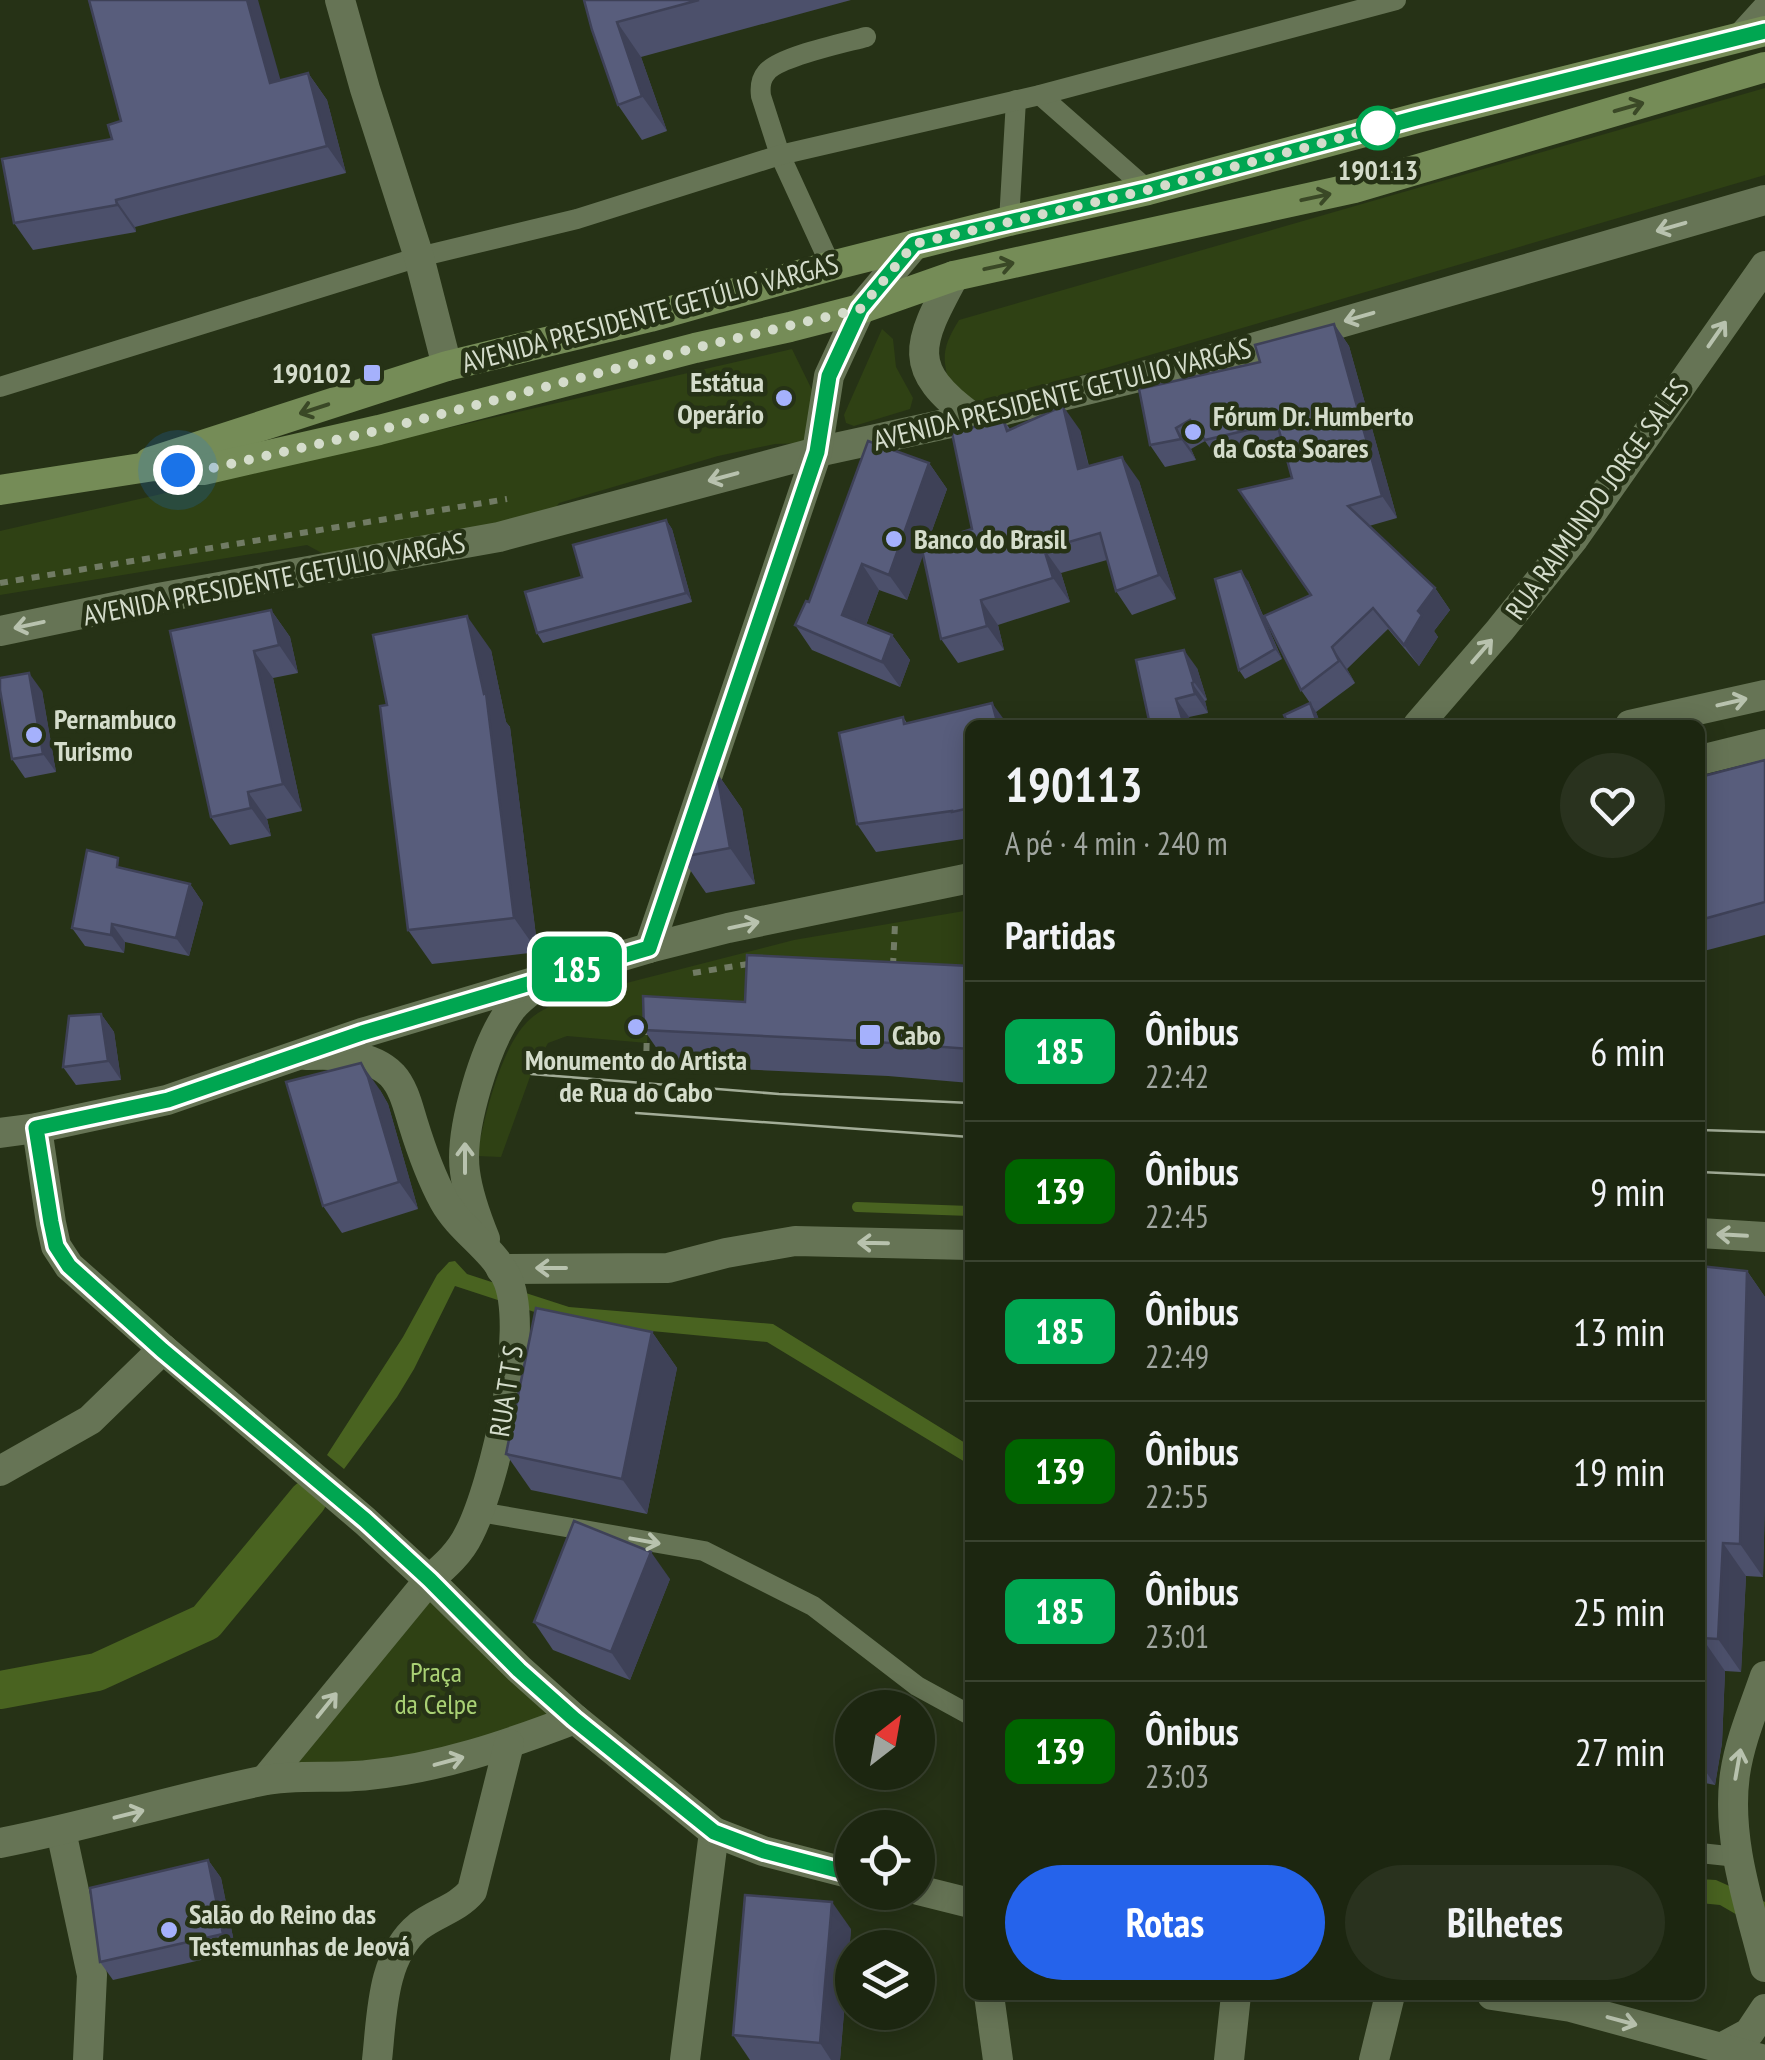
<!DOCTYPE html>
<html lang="pt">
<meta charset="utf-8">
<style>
body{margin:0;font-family:"PT Sans Narrow",sans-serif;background:#29321e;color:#f1f3f6;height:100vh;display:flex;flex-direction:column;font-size:38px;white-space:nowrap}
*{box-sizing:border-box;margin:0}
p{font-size:32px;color:#a0a59f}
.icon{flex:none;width:55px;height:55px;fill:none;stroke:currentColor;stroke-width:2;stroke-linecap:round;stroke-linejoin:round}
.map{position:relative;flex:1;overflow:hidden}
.drawer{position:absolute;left:965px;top:720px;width:740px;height:1280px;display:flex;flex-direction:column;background:#1c2610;border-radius:15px;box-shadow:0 5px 25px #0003,0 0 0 2px #3a4330}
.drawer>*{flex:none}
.badge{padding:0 20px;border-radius:15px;font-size:35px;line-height:65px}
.needle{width:65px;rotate:31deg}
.tools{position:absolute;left:835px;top:1690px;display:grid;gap:20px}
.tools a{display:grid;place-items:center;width:100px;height:100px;border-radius:50%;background:#1c2610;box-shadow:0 5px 25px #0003,0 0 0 2px #3a4330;font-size:50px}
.you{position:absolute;width:50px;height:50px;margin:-25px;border:8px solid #fff;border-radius:50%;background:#1a73e8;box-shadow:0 0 0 15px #1a73e833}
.map>.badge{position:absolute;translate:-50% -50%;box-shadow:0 0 0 5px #fff}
h2{padding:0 40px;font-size:38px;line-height:90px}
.round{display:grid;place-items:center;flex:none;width:105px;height:105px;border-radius:52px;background:#29321e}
.overview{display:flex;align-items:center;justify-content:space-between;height:170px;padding:0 40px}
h1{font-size:48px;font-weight:700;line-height:75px}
.primary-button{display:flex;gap:20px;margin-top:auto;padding:20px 40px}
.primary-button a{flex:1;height:115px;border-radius:60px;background:#2563eb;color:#fff;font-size:40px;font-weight:700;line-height:115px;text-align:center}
.primary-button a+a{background:#29321e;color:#f1f3f6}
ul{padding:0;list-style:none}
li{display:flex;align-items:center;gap:30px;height:140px;padding:0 40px;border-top:2px solid #3a4330}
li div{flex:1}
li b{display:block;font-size:38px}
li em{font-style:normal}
li .badge{min-width:110px;font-weight:700;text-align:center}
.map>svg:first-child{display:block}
.green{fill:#2f4114}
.water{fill:#496320}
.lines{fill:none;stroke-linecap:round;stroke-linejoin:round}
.stream{stroke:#496320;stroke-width:10}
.canal{stroke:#496320;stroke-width:38}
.path{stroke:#717b64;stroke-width:6;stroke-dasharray:8 8;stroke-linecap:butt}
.lane{stroke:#667455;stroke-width:20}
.street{stroke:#667455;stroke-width:30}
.secondary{stroke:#667455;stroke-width:30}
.primary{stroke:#758c57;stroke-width:30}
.tram{stroke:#a3ad98;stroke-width:2.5}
.wall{fill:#4c506b}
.shaded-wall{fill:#3e4157}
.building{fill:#585d7c;stroke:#3e4157;stroke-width:2.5}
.oneway{stroke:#3a4826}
.oneway2{stroke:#b8c2ae}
.line-casing{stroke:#fff;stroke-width:22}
.line{stroke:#00a651;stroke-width:15}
.walk{stroke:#d4dccb;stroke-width:10;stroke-dasharray:0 18}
.stop-dot{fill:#fff;stroke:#00a651;stroke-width:5}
.poi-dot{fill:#a5b1fc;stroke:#263216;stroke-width:4}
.labels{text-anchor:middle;stroke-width:9;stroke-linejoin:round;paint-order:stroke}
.stop-label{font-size:28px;font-weight:bold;fill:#d4dccb;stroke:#263216}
.street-label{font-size:28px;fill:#d4dccb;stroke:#263216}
.poi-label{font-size:28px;font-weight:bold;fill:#d4dccb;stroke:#263216;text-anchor:start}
.park-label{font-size:28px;fill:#a9d174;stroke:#263216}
</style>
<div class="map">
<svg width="1765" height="2060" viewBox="0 0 1765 2060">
<rect width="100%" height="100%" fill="#263216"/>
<g class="green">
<path d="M1765 88V175L983 404 951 390C942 358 941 349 959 320Z"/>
<path d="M882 329 893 339 896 367 913 398 910 409 854 426 846 423 844 415Z"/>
<path d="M792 349 814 394 806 443 775 444 718 456 559 503 538 533 344 565 307 545 0 595V531Z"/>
<path d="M970 910V1001L770 1038 648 1026 647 1043 567 1036 548 1043 531 1074 501 1157 477 1156C484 1118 500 1050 527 1022 535 1013 550 1007 560 1000L794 940Z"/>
<path d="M429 1580 575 1719 445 1764 265 1780Z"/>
</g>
<g class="water">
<path d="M455 1261 467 1274 569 1307 773 1324 970 1446V1465L767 1342 568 1323 455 1286 414 1369 397 1397 344 1469 327 1455 403 1337 437 1275 449 1262Z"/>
<path d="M1700 1879 1716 1880 1765 1902V1931L1720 1905 1700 1903Z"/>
</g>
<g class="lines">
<path class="stream" d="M857 1207 970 1211"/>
<path class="canal" d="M0 1690 97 1672 206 1622 308 1499"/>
<g class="path">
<path d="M0 583 507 499"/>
<path d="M893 966 895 924"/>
<path d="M693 973 754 963"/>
<path d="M646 1067 647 1029"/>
</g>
<g class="lane">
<path d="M1736 36 1765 4"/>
<path d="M1040 95 1148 190"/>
<path d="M1009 221 1016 100"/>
<path d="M831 266 780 155 761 96C760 88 760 80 766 73 777 57 844 43 866 37"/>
<path d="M0 387 419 257 577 219 780 155 1040 95 1396 0"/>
<path d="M480 1512 704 1551 813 1606 917 1686 970 1715"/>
<path d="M1700 1853 1737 1857"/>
</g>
<g class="street">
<path d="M340 0 365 89 419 257 447 366"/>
<path d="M954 276C917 344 905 369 973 418"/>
<path d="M0 631 158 598 499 537 817 452 973 418 1232 354 1765 200"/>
<path d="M1700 760 1765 744"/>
<path d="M649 948 817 452 829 376 860 309 914 245"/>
<path d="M1700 1233 1765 1237"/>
<path d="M485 1239C476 1217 468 1195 465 1172 459 1129 486 1043 511 1009 520 997 535 988 547 978"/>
<path d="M501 1269 668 1268 726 1253 795 1241 970 1245"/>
<path d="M0 1471 90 1420 163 1349"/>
<path d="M1765 1676C1754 1708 1740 1740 1735 1774 1726 1839 1749 1904 1765 1967"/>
<path d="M265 1780 429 1580C445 1566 460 1553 469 1534 494 1486 532 1326 506 1276 491 1247 460 1230 444 1201 431 1177 421 1149 413 1123 408 1107 404 1088 392 1075 370 1053 334 1054 306 1055"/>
<path d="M61 1831 92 1975 88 2060"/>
<path d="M0 1843C88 1826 174 1799 261 1781 296 1774 333 1779 368 1775 440 1768 507 1745 575 1719"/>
<path d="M989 1995 998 2060"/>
<path d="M1723 2047 1749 2033 1765 2009"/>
<path d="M377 2060C382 2016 381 1957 419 1926 436 1913 458 1908 472 1891L509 1744"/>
<path d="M685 2060 714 1832"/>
<path d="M1229 2060 1236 1995"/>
<path d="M1374 2060 1390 1995"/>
</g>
<g class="secondary">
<path d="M1418 725 1500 630 1574 538 1765 266"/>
<path d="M1630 725 1765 695"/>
<path d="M37 1128 51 1223 56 1246 69 1266 163 1349 365 1521 429 1580 519 1669 575 1719 714 1832 763 1851 852 1874"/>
<path d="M0 1133 37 1128 167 1100 362 1033 649 948 728 928 970 878"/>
<path d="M918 1890 970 1903"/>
<path d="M1492 1995 1571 2007 1765 2060"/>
</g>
<g class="primary">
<path d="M150 462 447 366 650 317 831 266 1009 221 1148 190 1417 118 1765 31"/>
<path d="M0 490 154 466 178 470H203L379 430 695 348 790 327 860 309 954 276 1354 188 1765 67"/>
</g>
<g class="tram">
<path d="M531 1074 779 1094 970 1103"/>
<path d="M636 1113 970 1137"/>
<path d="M1700 1130 1765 1132"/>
<path d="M1700 1172 1765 1175"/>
</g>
</g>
<g class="wall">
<path d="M584 0H851L641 57 667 131 642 140 618 105Z"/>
<path d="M308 73 327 100 346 173 135 227 136 232 33 250 14 223 112 139 281 80Z"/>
<path d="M1334 324 1349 346 1397 518 1369 526 1435 588 1450 610 1434 631 1438 637 1419 666 1388 629 1347 669 1355 683 1316 712 1321 725H1289L1310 703 1301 690 1311 595 1292 478 1283 447 1220 462 1205 441 1191 449 1196 460 1165 467 1150 445 1260 362Z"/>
<path d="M1003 419 1010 429 1080 430 1089 466 1139 481 1176 599 1132 615 1116 591 1107 560 1061 573 1070 602 998 625 1004 650 958 663 941 639 923 554 907 600 879 590 866 625 892 635 910 660 900 687 812 650 795 625 809 602 929 463 947 489 927 544 972 529Z"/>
<path d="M666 520 672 529 692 602 543 643 537 633 582 577Z"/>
<path d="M1248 581 1282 659 1245 679 1239 670Z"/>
<path d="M271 610 290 637 298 673 273 678 302 811 267 819 271 836 230 845 211 817 170 631Z"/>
<path d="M491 650 506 722 510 727 538 952 432 964 408 930 387 705Z"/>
<path d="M1197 668 1207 700 1205 701 1208 713 1189 717 1191 725H1150Z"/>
<path d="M42 691 56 772 25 778 12 759Z"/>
<path d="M903 717 907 723 970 725V838L876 852 857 824Z"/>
<path d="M1765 760V935L1700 952V777Z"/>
<path d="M717 773 742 809 755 884 706 893 681 857Z"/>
<path d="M125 869 190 884 203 903 189 956 125 942 124 953 85 946 72 928Z"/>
<path d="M970 966V1083L888 1076 669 1066 644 1030 745 1002Z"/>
<path d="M101 1014 114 1032 121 1080 76 1085 63 1067Z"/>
<path d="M380 1090 388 1104 418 1209 342 1233 323 1206Z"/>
<path d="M1700 1266 1747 1271 1765 1297V1500L1763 1577 1746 1576 1741 1672 1725 1671 1722 1743 1715 1785 1700 1782Z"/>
<path d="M652 1332 677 1368 647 1514 531 1490 506 1454Z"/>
<path d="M670 1579 630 1680 553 1650 534 1622Z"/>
<path d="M208 1860 221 1878 236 1952 113 1980 100 1962Z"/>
<path d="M851 1929 840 2060H750L733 2035Z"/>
</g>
<g class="shaded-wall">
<path d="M247 0H258L289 110 270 83Z"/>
<path d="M617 22 641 57 667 131 642 96Z"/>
<path d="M308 73 327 100 346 173 327 146Z"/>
<path d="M116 200 135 227 136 232 117 205Z"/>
<path d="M1334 324 1349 346 1397 518 1382 496Z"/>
<path d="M1063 406 1080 430 1095 493 1078 469Z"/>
<path d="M1176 428 1191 449 1196 460 1181 439Z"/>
<path d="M1122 457 1139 481 1176 599 1159 575Z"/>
<path d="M929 463 947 489 907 600 889 575Z"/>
<path d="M666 520 672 529 692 602 686 593Z"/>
<path d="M1044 549 1061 573 1070 602 1053 578Z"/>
<path d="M862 564 879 590 860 641 842 615Z"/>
<path d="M1241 571 1248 581 1282 659 1275 649Z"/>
<path d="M1435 588 1450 610 1434 631 1438 637 1419 666 1404 645 1418 611Z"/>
<path d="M981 600 998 625 1004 650 987 626Z"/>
<path d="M271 610 290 637 298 673 279 645Z"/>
<path d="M467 616 491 650 506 722 510 727 538 952 514 918 484 694Z"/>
<path d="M892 635 910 660 900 687 882 662Z"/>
<path d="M1332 647 1347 669 1355 683 1339 661Z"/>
<path d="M1184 650 1197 668 1207 700 1194 682Z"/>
<path d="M254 651 273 678 302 811 283 784Z"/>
<path d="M29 673 42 691 56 772 43 754Z"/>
<path d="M1192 683 1205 701 1208 713 1195 694Z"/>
<path d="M1176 699 1189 717 1191 725H1184Z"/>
<path d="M992 703 1008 725H998Z"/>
<path d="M1310 703 1316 712 1321 725H1318Z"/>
<path d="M717 773 742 809 755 884 730 848Z"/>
<path d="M248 792 267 819 271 836 251 808Z"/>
<path d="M190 884 203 903 189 956 176 938Z"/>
<path d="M112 924 125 942 124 953 111 935Z"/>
<path d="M101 1014 114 1032 121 1080 108 1061Z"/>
<path d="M361 1063 380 1090 388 1104 418 1209 399 1182Z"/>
<path d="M1747 1271 1765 1297V1500L1763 1577 1740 1544Z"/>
<path d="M652 1332 677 1368 647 1514 622 1479Z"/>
<path d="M1723 1543 1746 1576 1741 1672 1718 1639Z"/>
<path d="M651 1552 670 1579 630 1680 611 1652Z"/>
<path d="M1702 1638 1725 1671 1722 1743 1715 1785 1700 1763Z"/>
<path d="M208 1860 221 1878 236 1952 223 1934Z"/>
<path d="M832 1902 851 1929 840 2060H831L820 2043Z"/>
</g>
<g class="building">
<path d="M89 0H247L270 83 308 73 327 146 116 200 117 205 14 223 2 159 112 139 108 125 121 121Z"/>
<path d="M584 0H699L617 22 642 96 618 105 592 30Z"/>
<path d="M1334 324 1382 496 1348 506 1435 588 1418 611 1422 615 1404 645 1373 608 1332 647 1339 661 1301 690 1264 616 1311 595 1239 490 1292 478 1277 423 1205 440 1190 420 1176 428 1181 439 1150 445 1139 389 1260 362 1255 345Z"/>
<path d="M1063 406 1078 469 1122 457 1159 575 1116 591 1100 533 1044 549 1053 578 981 600 987 626 941 639 921 545 972 529 952 433 1003 419 1007 431Z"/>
<path d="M868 441 929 463 889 575 862 564 842 615 892 635 882 662 795 625 806 601 809 602Z"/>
<path d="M666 520 686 593 537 633 525 592 582 577 573 545Z"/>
<path d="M1241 571 1275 649 1239 670 1215 579Z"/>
<path d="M271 610 279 645 254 651 283 784 248 792 251 808 211 817 170 631Z"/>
<path d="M467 616 484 694 486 693 514 918 408 930 380 706 387 705 373 635Z"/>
<path d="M1184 650 1194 682 1192 683 1195 694 1176 699 1184 725H1150L1136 660Z"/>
<path d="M29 673 43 754 12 759 0 690V678Z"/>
<path d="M992 703 998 725H970V808L952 812V811L857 824 839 733 903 717 904 724Z"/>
<path d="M1310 703 1318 725H1289L1284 715Z"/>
<path d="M1765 760V902L1700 920V777Z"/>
<path d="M717 773 730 848 681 857Z"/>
<path d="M87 850 118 858 117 867 190 884 176 938 112 924 111 935 72 928Z"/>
<path d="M747 955 970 966V1049L863 1041 644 1030 643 996 745 1002Z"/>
<path d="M101 1014 108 1061 63 1067 69 1016Z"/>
<path d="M361 1063 368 1077 399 1182 323 1206 286 1082Z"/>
<path d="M1700 1266 1747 1271 1740 1544 1723 1543 1718 1639 1702 1638 1700 1688Z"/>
<path d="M536 1308 652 1332 622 1479 506 1454Z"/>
<path d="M574 1521 651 1552 611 1652 534 1622Z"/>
<path d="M208 1860 223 1934 100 1962 90 1888Z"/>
<path d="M745 1895 832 1902 820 2043 733 2035Z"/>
</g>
<defs><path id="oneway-shaft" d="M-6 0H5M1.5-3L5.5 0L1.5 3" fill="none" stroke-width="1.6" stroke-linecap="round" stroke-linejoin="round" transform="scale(2.5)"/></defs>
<g class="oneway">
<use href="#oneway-shaft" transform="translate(1629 107) rotate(-16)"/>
<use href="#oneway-shaft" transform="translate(1316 197) rotate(-12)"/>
<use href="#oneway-shaft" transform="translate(999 266) rotate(-12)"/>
<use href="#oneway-shaft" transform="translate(314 409) rotate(162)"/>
</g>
<g class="oneway2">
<use href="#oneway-shaft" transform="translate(1671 227) rotate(164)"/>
<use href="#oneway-shaft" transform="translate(1359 317) rotate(164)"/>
<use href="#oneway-shaft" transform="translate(1717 334) rotate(-55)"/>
<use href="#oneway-shaft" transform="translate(723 477) rotate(165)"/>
<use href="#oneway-shaft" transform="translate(29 625) rotate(168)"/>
<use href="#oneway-shaft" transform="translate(1482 651) rotate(-49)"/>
<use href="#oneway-shaft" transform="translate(1732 702) rotate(-13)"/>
<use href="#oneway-shaft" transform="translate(744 925) rotate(-12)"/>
<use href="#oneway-shaft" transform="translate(465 1158) rotate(-90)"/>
<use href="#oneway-shaft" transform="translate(1732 1235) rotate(-177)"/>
<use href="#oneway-shaft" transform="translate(873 1243) rotate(-179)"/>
<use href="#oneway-shaft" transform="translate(551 1268) rotate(180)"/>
<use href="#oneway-shaft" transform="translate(645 1541) rotate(10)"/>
<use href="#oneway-shaft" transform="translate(327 1705) rotate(-51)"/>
<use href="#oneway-shaft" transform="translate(449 1761) rotate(-15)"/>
<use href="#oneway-shaft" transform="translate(1738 1764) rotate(-80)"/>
<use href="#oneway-shaft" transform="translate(129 1814) rotate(-14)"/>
<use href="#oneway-shaft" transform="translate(1622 2021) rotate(15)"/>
</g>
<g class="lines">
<defs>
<path id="line" d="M852 1874 764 1851 714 1832 574 1719 519 1670 430 1580 365 1520 162 1350 69 1266 56 1246 51 1222 36 1128 168 1100 362 1033 649 948 817 452 829 376 860 309 914 244 1148 190 1416 118 1765 31"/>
</defs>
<use href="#line" class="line-casing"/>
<use href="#line" class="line"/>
<path class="walk" d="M178 470H204L380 430 695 348 860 309 914 244 1148 190 1378 128"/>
</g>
<circle class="stop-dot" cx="1378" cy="128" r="20"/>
<g class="poi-dot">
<rect x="362" y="363" width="20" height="20" rx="5"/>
<circle cx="784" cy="398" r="10"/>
<circle cx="1193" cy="432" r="10"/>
<circle cx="894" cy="539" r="10"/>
<circle cx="34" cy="735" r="10"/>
<circle cx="636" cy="1027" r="10"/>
<rect x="858" y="1023" width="24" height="24" rx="5"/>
<circle cx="169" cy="1930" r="10"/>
</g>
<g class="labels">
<g class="stop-label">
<text x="1378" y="180">190113</text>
</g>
<g class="street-label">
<text transform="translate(650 313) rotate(-15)" y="10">AVENIDA PRESIDENTE GETÚLIO VARGAS</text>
<text transform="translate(1062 394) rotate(-14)" y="10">AVENIDA PRESIDENTE GETULIO VARGAS</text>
<text transform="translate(1597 499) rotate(-54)" y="10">RUA RAIMUNDO JORGE SALES</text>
<text transform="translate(274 579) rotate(-11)" y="10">AVENIDA PRESIDENTE GETULIO VARGAS</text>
<text transform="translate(506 1391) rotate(-81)" y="10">RUA T T S</text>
</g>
<g class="poi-label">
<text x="352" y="383" text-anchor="end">190102</text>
<text x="764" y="392" text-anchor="end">Estátua<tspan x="764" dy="32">Operário</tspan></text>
<text x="1213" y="426">Fórum Dr. Humberto<tspan x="1213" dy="32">da Costa Soares</tspan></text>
<text x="914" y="549">Banco do Brasil</text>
<text x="54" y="729">Pernambuco<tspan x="54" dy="32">Turismo</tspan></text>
<text x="892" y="1045">Cabo</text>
<text x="636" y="1070" text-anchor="middle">Monumento do Artista<tspan x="636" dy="32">de Rua do Cabo</tspan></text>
<text x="189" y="1924">Salão do Reino das<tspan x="189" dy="32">Testemunhas de Jeová</tspan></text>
</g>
<g class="park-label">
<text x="436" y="1682">Praça<tspan x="436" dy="32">da Celpe</tspan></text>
</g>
</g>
</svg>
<div class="tools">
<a><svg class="needle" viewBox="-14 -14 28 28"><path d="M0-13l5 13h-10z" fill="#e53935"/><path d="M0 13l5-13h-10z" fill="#a0a59f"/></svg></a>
<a><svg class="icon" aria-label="locate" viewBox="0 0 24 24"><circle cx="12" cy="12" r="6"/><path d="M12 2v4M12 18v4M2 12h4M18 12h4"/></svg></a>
<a><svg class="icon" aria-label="layers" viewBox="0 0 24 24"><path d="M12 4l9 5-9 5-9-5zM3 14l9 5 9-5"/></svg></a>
</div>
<div class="you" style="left:178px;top:470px"></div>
<b class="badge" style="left:577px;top:969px;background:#00a651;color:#fff">185</b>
<section class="drawer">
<div class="overview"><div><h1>190113</h1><p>A pé · 4 min · 240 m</p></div><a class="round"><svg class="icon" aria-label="heart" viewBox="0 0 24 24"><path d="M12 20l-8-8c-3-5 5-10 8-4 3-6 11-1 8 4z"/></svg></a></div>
<h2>Partidas</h2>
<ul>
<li><span class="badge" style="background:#00a651;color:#fff">185</span><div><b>Ônibus</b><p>22:42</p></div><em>6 min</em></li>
<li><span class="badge" style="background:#006400;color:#fff">139</span><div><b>Ônibus</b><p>22:45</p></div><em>9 min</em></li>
<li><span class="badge" style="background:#00a651;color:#fff">185</span><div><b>Ônibus</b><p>22:49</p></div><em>13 min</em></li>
<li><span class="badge" style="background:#006400;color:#fff">139</span><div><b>Ônibus</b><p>22:55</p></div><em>19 min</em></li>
<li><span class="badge" style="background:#00a651;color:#fff">185</span><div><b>Ônibus</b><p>23:01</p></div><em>25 min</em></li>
<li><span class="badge" style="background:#006400;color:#fff">139</span><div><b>Ônibus</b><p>23:03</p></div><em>27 min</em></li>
</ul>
<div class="primary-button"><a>Rotas</a><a>Bilhetes</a></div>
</section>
</div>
